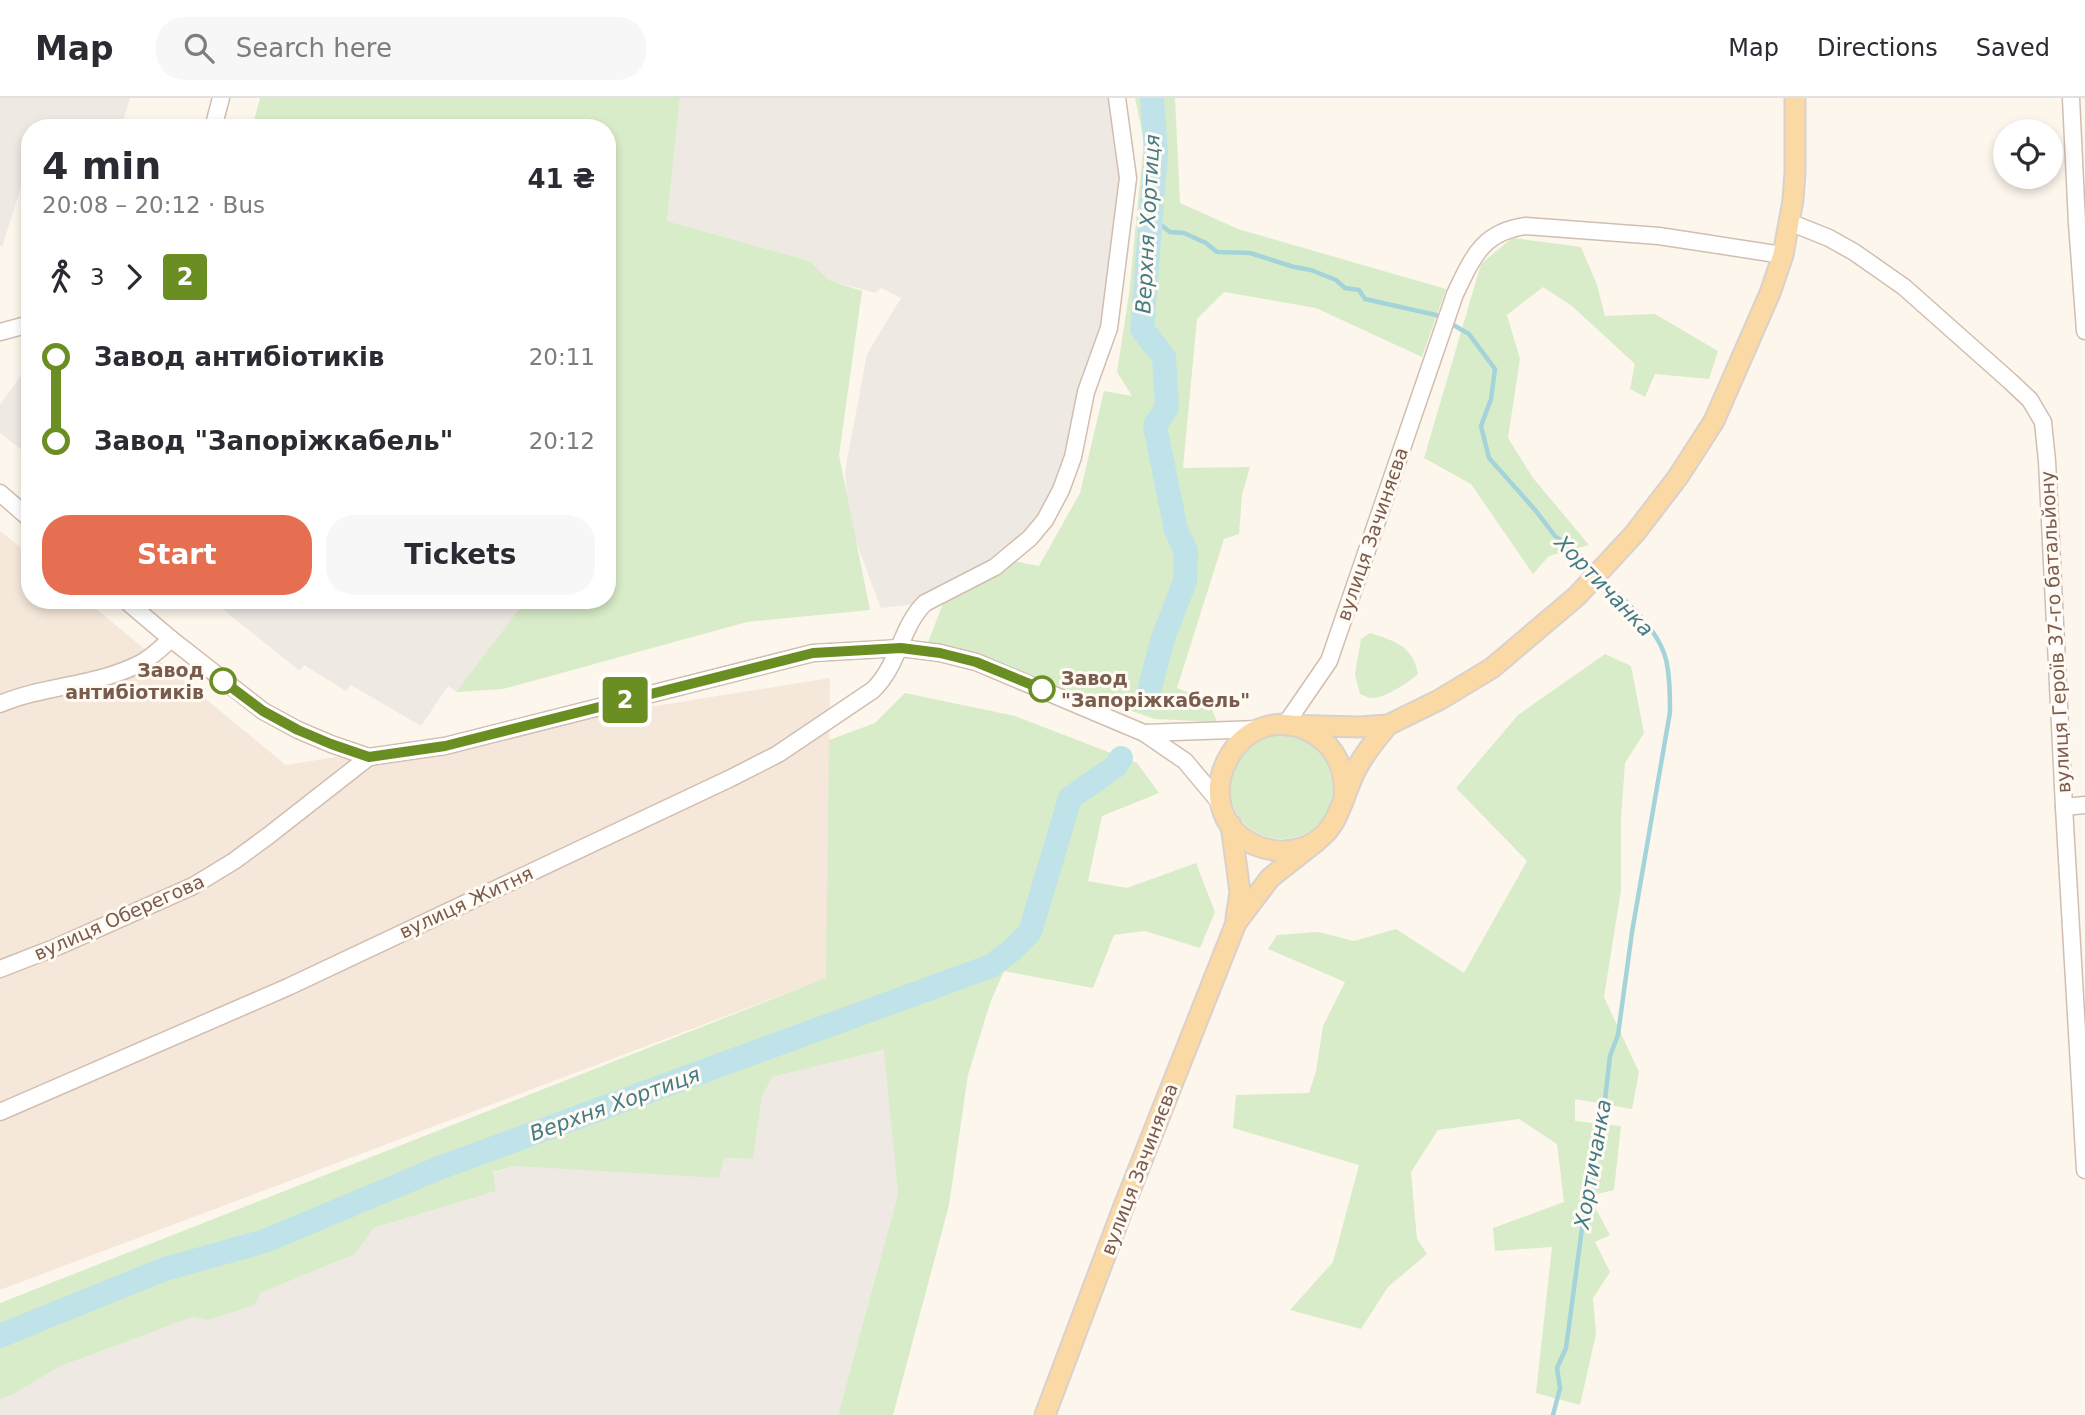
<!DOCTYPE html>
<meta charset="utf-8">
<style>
body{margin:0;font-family:"DejaVu Sans",sans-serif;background:#f7f7f7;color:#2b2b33;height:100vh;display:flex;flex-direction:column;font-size:26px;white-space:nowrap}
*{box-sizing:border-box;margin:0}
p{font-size:23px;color:#7c7c81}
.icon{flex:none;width:38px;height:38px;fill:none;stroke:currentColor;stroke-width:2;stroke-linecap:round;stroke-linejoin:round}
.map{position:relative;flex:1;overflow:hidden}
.panel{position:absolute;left:21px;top:21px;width:595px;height:490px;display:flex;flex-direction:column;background:#fff;border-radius:28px;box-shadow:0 4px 10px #0003}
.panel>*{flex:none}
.badge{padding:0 14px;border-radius:5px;font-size:24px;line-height:46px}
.controls{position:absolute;left:1993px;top:21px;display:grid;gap:14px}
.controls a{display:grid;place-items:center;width:70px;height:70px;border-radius:50%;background:#fff;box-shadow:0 4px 10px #0003;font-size:35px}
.map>.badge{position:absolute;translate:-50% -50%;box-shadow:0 0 0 4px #fff}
.legs{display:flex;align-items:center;gap:10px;height:77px;padding:0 21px;font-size:23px}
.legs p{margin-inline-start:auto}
.head{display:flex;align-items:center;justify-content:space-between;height:119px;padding:0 21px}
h1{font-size:38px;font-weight:700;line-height:52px}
.primary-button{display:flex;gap:14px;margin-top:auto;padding:14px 21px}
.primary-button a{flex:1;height:80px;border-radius:28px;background:#e76f51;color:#fff;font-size:28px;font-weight:700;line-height:80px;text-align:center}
.primary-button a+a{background:#f7f7f7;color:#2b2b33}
ul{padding:0 21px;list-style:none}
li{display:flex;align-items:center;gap:24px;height:84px;font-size:26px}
li i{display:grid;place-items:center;width:10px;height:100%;margin:0 9px;background:currentColor}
li i::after{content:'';width:18px;height:18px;margin:-9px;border:5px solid;border-radius:50%;background:#fff}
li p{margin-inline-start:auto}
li:first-child i{background:linear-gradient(#0000 50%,currentColor 0)}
li:last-child i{background:linear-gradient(currentColor 50%,#0000 0)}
header{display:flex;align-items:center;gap:42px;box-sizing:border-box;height:98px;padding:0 35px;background:#fff;border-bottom:2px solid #e1e1e2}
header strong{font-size:33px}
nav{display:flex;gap:38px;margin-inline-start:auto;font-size:24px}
.search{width:490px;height:63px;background:#f7f7f7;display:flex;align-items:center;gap:18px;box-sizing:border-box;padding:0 24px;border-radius:28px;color:#7c7c81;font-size:26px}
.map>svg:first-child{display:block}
.residential{fill:#f5e8da}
.industrial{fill:#efe9e4}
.green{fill:#d8ecc9}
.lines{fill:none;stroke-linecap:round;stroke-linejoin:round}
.stream{stroke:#a5d3da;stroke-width:4.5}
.river{stroke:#bfe3e8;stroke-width:24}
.minor-casing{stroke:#d1beb0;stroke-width:19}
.major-casing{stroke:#dad1cd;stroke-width:23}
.minor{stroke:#fff;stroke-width:16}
.major{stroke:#fbd9a5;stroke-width:19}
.line-1-casing{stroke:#fff;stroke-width:16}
.line-1{stroke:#6b8e23;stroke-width:10}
.stop-1-dot{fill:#fff;stroke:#6b8e23;stroke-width:3.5}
.labels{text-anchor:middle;stroke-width:6;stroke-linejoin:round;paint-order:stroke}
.street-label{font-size:19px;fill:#7a5c4d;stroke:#fffaf3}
.stop-label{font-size:19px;font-weight:bold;fill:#7a5c4d;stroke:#fffaf3;text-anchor:end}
.water-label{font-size:21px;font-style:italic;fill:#437c86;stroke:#fffaf3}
</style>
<header>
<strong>Map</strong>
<div class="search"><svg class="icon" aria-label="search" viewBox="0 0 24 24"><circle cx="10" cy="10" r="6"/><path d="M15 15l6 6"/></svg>Search here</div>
<nav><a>Map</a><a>Directions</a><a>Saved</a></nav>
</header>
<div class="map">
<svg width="2085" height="1317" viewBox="0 0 2085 1317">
<rect width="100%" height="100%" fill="#fdf6ec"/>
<path class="residential" d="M0 433 30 457V502H85L286 667 830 580 827 880 0 1192Z"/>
<g class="industrial">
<path d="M0 0H130L121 30H48L40 27 39 30H30V60L2 149 0 148Z"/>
<path d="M680 0H1123L1136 78 1109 230 1073 359 1030 439 925 505 881 510 849 425 845 373 867 256 901 200 881 190 875 195 829 182 810 163 667 123Z"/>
<path d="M30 265V358L0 335V307Z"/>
<path d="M211 502H526L456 594 448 588 421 628 351 587 346 593 304 567 300 573Z"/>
<path d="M885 952 898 1096 838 1317H0V1301L12 1297 61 1268 193 1219 208 1222 261 1195 355 1156 374 1130 496 1093 492 1075 516 1068 724 1060 753 1061 762 998 772 979Z"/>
</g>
<g class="green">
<path d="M260 0H680L667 123 810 163 829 182 862 193 839 357 870 512 747 524 503 591 456 594 526 502H607V234L610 224 607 223V30H252Z"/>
<path d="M1135 0H1175L1180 105 1238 131 1446 191 1422 259 1316 210 1224 194 1197 221 1183 370 1250 369 1242 397 1239 436 1224 441 1177 590 1209 603 1217 624 1155 621 928 544 948 493 1004 461 1039 468 1080 395 1104 293 1132 298 1117 274 1129 196 1144 43Z"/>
<path d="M1512 140 1581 149 1597 187 1605 218 1655 216 1718 253 1709 281 1655 276 1645 299 1630 291 1635 266 1572 208 1543 189 1507 217 1520 261 1508 340 1533 380 1589 447 1549 458 1533 476 1471 386 1424 360 1481 166Z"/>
<path d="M1370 535C1395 543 1413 548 1418 576 1409 584 1384 601 1371 600 1367 600 1364 597 1360 596L1355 576 1361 541Z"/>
<path d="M1605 556 1631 568 1644 635 1625 665 1621 721V792L1604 899 1639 974 1632 1011 1575 1001V1023L1621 1028 1614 1092 1589 1098 1610 1137 1595 1144 1610 1174 1593 1200 1596 1236 1580 1307 1536 1295 1552 1149 1495 1153 1493 1130 1564 1104 1557 1046 1519 1021 1438 1032 1411 1074 1417 1141 1427 1156 1388 1189 1361 1231 1290 1212 1333 1164 1359 1067 1233 1030 1236 997 1309 995 1316 973 1323 928 1345 884 1268 851 1277 837 1318 834 1354 843 1396 831 1464 875 1527 763 1456 690 1518 617Z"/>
<path d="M905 595 1015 618 1137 665 1159 695 1102 718 1088 783 1127 790 1196 765 1215 814 1200 850 1145 833 1114 837 1093 890 1004 873 990 905 968 977 949 1107 893 1317H838L898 1096 884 952 772 979 762 999 753 1061 724 1060 719 1080 516 1068 493 1074 496 1093 374 1130 355 1156 261 1195 254 1207 208 1222 193 1219 61 1268 12 1297 0 1301V1205L826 880 829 642 875 625Z"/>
<circle cx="1282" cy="688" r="53"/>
</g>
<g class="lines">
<g class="stream">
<path d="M1152 120 1170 134 1184 135 1206 145 1217 154 1250 155 1294 169 1311 172 1336 182 1345 190 1359 192 1365 201 1436 217 1469 236 1495 271 1491 301 1481 328 1489 360 1536 413 1555 438 1579 456 1593 471"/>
<path d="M1553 1317 1560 1290 1557 1270 1566 1250 1585 1108 1594 1084 1593 1052 1604 1010 1610 958 1618 937 1632 834 1670 614C1670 597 1670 571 1664 555 1653 525 1623 502 1602 480"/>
</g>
<g class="river">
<path d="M1149 595 1147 601 1163 540 1185 483 1186 453 1176 432 1155 328 1167 309 1164 259 1142 231 1156 55 1152 0"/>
<path d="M0 1238 162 1172 265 1143 439 1070 991 868 1012 852 1030 834 1070 700 1116 668 1121 660"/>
</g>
<defs>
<g id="minor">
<path d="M2071 0 2077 125 2085 233"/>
<path d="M213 30 221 0"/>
<path d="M1789 124 1829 140 1854 154 1904 189 2011 284 2030 302 2043 324 2047 363 2064 709 2085 1072"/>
<path d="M0 234 30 226"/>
<path d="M0 395 30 421"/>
<path d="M125 502 171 541 263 613 298 632 331 646 369 659 445 648 813 555 901 550 940 555 976 564 1144 635 1185 663 1221 706"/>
<path d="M0 606C45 587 97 588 141 565 152 559 161 550 171 541"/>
<path d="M1285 627 1329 563 1455 196C1473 159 1482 134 1526 128L1659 138 1783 157"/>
<path d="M1144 635 1260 631"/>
<path d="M2064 709 2085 707"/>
<path d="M0 871 59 848 193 788 234 763 268 738 369 659"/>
<path d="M0 1014 288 889 731 680 778 656 873 592C899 567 901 528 925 505L995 469 1030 440 1045 422 1061 392 1073 359 1086 294 1109 230 1128 80 1117 0"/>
</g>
<g id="major">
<path d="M1285 627 1358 629 1388 627 1439 602 1492 570 1577 498 1635 435 1678 379 1714 323 1770 195 1783 157 1793 102 1795 74V0"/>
<path d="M1344 700C1346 674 1337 650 1314 636 1239 592 1178 711 1255 747 1271 754 1290 755 1307 748 1341 733 1341 699 1357 670 1365 654 1377 640 1388 627"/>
<path d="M1231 727 1240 794 1236 820"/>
<path d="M1045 1317 1122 1113 1236 825 1270 780 1317 743"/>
</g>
</defs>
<use href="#minor" class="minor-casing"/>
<use href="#major" class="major-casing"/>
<use href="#minor" class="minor"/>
<use href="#major" class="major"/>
</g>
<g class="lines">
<defs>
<path id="line-1" d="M223 583 263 613 298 632 331 646 369 659 445 648 813 555 901 550 940 555 976 564 1042 591"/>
</defs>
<use href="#line-1" class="line-1-casing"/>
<use href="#line-1" class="line-1"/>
</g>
<g class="stop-1-dot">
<circle cx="223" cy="583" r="12"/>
<circle cx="1042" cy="591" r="12"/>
</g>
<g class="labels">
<g class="street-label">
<text transform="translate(1372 436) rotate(-71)" y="7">вулиця Зачиняєва</text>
<text transform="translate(2055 534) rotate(-93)" y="7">вулиця Героїв 37-го батальйону</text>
<text transform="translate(466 804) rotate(-25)" y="7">вулиця Житня</text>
<text transform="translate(119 819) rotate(-24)" y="7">вулиця Оберегова</text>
<text transform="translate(1139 1071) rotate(-69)" y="7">вулиця Зачиняєва</text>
</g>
<g class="stop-label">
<text x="204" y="579">Завод<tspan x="204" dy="22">антибіотиків</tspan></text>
<text x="1061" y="587" text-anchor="start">Завод<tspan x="1061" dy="22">"Запоріжкабель"</tspan></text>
</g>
<g class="water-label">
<text transform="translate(1148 126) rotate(-87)" y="7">Верхня Хортиця</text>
<text transform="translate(1604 488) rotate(46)" y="7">Хортичанка</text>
<text transform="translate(615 1006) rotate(-20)" y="7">Верхня Хортиця</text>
<text transform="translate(1593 1066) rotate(-80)" y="7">Хортичанка</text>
</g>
</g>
</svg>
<div class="controls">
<a><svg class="icon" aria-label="locate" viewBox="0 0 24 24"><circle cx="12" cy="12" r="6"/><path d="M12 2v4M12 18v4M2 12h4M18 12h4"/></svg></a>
</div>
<b class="badge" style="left:625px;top:602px;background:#6b8e23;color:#fff">2</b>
<section class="panel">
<div class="head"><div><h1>4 min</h1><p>20:08 – 20:12 · Bus</p></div><b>41 ₴</b></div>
<div class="legs"><svg class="icon" aria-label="walk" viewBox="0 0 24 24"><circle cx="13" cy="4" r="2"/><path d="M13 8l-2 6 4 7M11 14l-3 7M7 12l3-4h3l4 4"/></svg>3<svg class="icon" aria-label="forward" viewBox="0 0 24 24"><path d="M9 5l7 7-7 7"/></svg><b class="badge" style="background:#6b8e23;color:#fff">2</b></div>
<ul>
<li><i style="color:#6b8e23"></i><b>Завод антибіотиків</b><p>20:11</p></li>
<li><i style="color:#6b8e23"></i><b>Завод &quot;Запоріжкабель&quot;</b><p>20:12</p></li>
</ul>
<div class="primary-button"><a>Start</a><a>Tickets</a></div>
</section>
</div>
